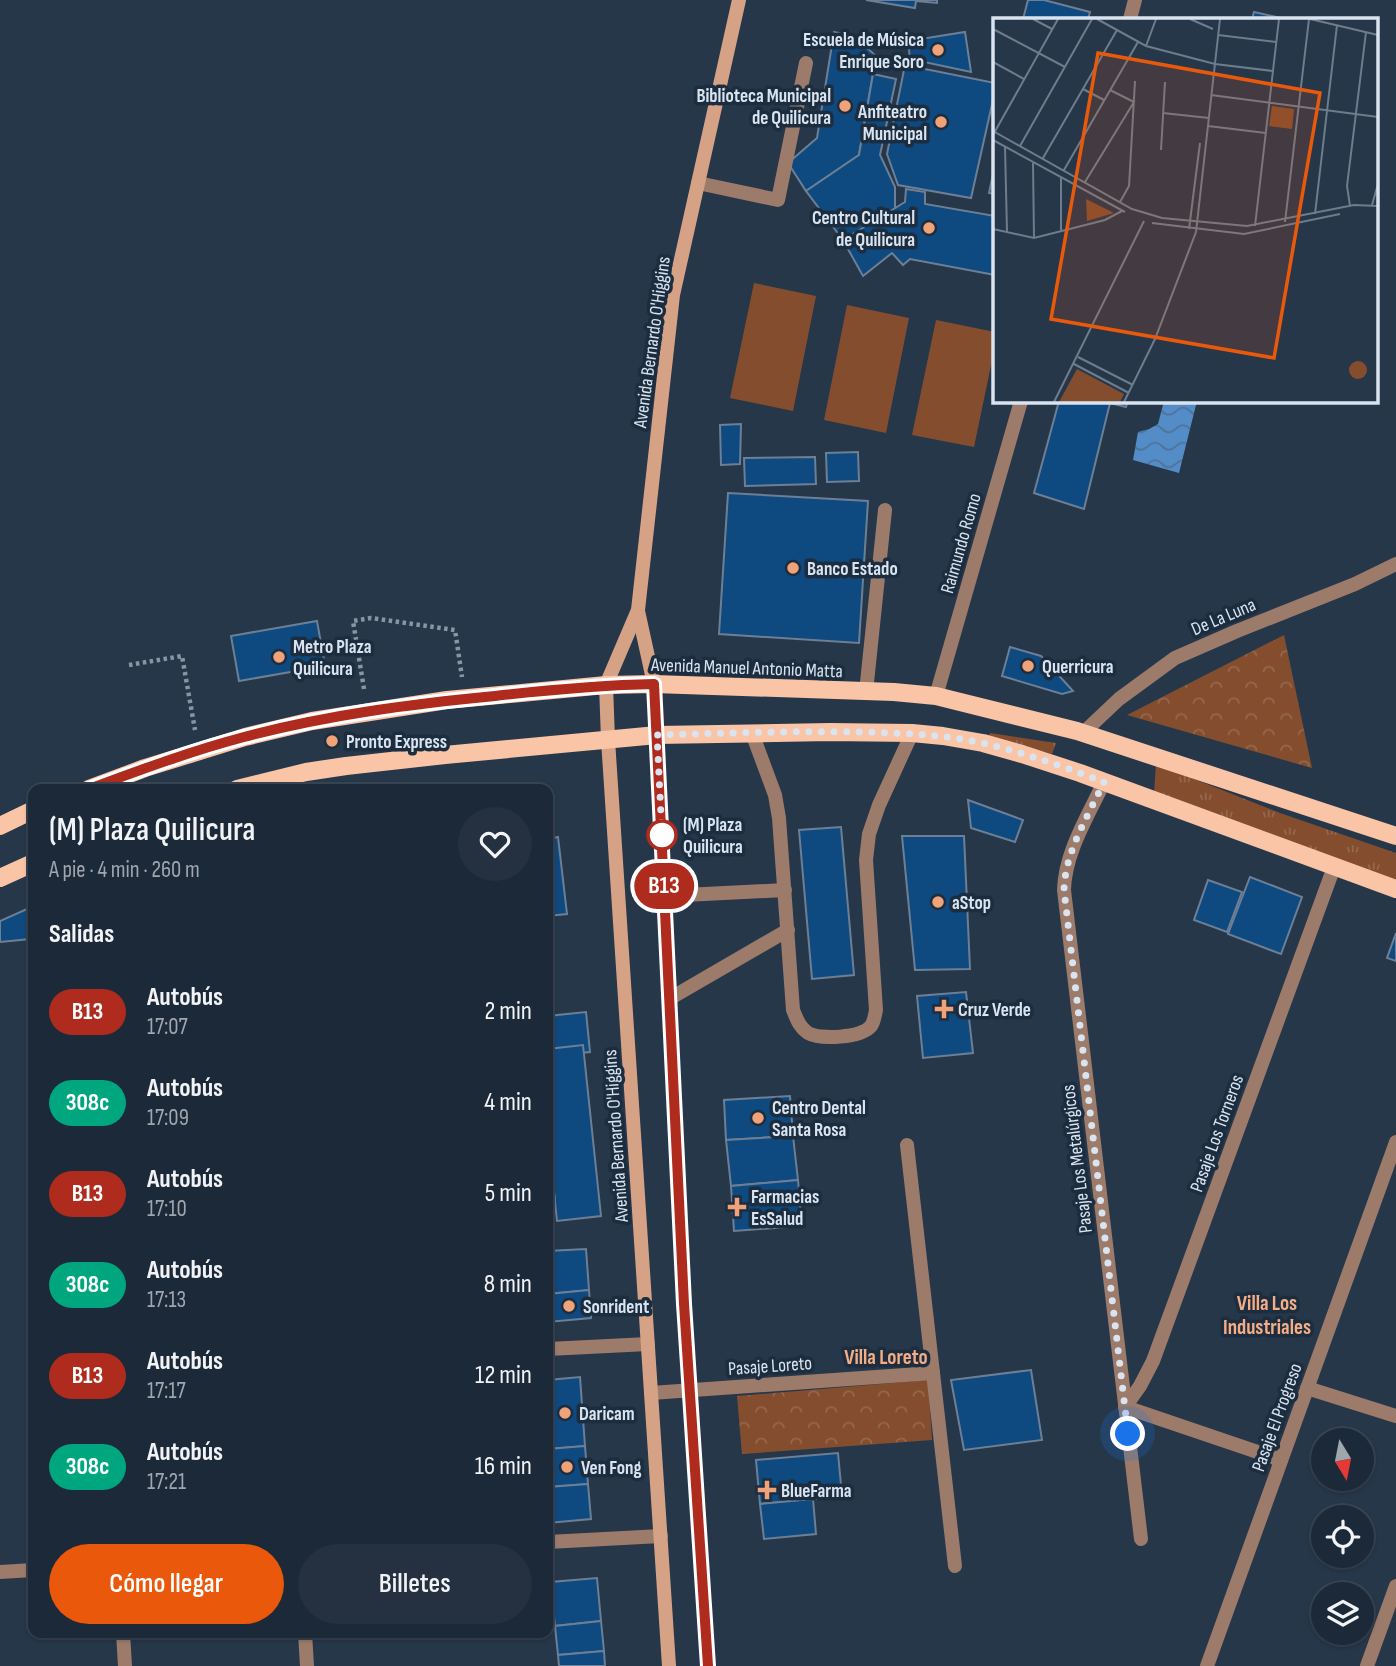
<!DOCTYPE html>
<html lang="es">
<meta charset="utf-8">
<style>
body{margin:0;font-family:"Sofia Sans Condensed",sans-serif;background:#253140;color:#f1f3f6;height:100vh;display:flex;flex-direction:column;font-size:26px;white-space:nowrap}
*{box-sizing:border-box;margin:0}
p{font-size:23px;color:#a0a6ae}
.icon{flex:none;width:38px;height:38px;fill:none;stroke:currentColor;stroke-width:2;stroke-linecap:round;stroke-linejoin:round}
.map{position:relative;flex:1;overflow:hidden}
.side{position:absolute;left:28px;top:784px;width:525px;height:854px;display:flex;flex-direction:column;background:#1c2938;border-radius:14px;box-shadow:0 2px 5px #0004,0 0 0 2px #3a4553}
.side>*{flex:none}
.badge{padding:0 14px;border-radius:23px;font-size:24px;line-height:46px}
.needle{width:46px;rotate:170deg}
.buttons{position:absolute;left:1311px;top:1428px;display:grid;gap:14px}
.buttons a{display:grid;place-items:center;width:63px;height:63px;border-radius:50%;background:#1c2938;box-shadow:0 2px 5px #0004,0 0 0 2px #3a4553;font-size:35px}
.you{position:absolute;width:35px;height:35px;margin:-18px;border:5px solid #fff;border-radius:50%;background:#1a73e8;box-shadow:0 0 0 10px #1a73e833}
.map>.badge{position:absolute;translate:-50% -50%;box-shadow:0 0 0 4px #fff}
h2{padding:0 21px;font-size:26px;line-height:63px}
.round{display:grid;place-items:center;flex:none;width:74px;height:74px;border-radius:37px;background:#253140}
.overview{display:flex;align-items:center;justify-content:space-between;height:119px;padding:0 21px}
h1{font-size:33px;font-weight:600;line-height:52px}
.primary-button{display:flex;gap:14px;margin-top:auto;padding:14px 21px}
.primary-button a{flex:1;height:80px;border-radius:42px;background:#ea580c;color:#fff;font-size:28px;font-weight:600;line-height:80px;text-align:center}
.primary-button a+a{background:#253140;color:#f1f3f6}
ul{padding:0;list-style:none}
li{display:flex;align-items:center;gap:21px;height:91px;padding:0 21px}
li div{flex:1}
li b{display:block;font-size:26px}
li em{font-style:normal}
li .badge{min-width:77px;font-weight:700;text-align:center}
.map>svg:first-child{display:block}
.grass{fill:url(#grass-tufts)}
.forest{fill:url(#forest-crowns)}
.garden{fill:#844e2e}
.water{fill:url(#water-waves)}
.building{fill:#0e497f;stroke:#6c7f95;stroke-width:2}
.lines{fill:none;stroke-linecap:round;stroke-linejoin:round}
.path{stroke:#8795a4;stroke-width:4.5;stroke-dasharray:3.5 3.5;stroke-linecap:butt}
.service{stroke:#9c7b6a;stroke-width:14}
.minor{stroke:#9c7b6a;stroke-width:14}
.secondary{stroke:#d6a286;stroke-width:14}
.primary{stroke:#fac4a7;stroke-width:18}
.line-casing{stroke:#fff;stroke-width:16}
.line{stroke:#af2b1e;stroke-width:10}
.walk{stroke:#d9e4f0;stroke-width:7;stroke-dasharray:0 12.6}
.poi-dot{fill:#f0a378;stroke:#1c2d3f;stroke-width:2.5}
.stop-dot{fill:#fff;stroke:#af2b1e;stroke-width:3.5}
.labels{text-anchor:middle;stroke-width:7;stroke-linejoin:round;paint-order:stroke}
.poi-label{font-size:19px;font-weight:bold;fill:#d9e4f0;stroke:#1c2d3f;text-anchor:start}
.street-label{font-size:19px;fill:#d9e4f0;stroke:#1c2d3f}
.stop-label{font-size:19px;font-weight:bold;fill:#d9e4f0;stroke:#1c2d3f;text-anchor:start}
.neighbourhood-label{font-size:21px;font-weight:bold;fill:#f5ad86;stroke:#1c2d3f}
.inset-road{fill:none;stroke:#6e7c8c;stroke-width:2}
.view{fill:#e8590c;fill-opacity:0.15;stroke:#e8590c;stroke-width:3.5}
.inset-edge{fill:none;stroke:#d9e4f0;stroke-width:3.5}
</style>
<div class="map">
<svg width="1396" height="1666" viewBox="0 0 1396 1666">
<defs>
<pattern id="grass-tufts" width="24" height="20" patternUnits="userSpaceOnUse" patternTransform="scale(1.75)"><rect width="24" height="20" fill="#844e2e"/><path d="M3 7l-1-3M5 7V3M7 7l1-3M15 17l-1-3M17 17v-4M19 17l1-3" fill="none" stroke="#95674d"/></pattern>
<pattern id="forest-crowns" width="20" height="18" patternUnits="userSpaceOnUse" patternTransform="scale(1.75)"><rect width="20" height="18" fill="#844e2e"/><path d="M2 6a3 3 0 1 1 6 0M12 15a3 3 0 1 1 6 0" fill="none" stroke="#95674d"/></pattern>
<pattern id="water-waves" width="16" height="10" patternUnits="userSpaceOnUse" patternTransform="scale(1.75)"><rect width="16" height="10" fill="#548cc7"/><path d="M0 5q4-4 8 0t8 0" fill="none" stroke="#4d739b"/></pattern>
</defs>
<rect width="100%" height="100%" fill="#26374a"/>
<g class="grass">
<path d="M990 733 1056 743 1052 754 989 736Z"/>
<path d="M1156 764 1280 813 1396 853V880L1154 794Z"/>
</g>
<g class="forest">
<path d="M1284 635 1312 768 1127 715Z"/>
<path d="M928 1380 932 1440 742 1454 737 1396Z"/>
</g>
<g class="garden">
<path d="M754 283 816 296 793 411 730 398Z"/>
<path d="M847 305 909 318 886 433 824 420Z"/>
<path d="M936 320 995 332V346L974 447 912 435Z"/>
</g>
<path class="water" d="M1164 401H1197L1179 473 1133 460 1138 432 1149 429 1158 424Z"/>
<g class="building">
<path d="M866 0H937V3L916 1 915 8Z"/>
<path d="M1028 0H1044L1090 12 1088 19H1023Z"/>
<path d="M1254 12 1285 19H1252Z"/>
<path d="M834 32 854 36 876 56 859 155 806 191 788 163 817 138Z"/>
<path d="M965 32 971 72 910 59 908 41Z"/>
<path d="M905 65 995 83V91L971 198 898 185 887 154Z"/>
<path d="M873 74 896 79 880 155 895 187V209L843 240 806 191 859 155Z"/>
<path d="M995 165V194L989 193Z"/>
<path d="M906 189 925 192V204L995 216V275L910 259 903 265 892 253 863 276 843 240 905 202Z"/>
<path d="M1059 401H1128L1126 407 1110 403 1084 509 1034 493Z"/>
<path d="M741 424 740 464 721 465 720 425Z"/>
<path d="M858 452 859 481 827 482 826 453Z"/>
<path d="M815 457 816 484 745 486 744 458Z"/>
<path d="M728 493 868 501 859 643 719 634Z"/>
<path d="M317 621 325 666 239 681 231 636Z"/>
<path d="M1010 647 1041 656 1073 691 1062 694 1002 676Z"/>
<path d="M968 800 1023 820 1015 842 971 828Z"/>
<path d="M841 827 854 975 812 979 799 830Z"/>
<path d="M902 836H964L970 969 915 970Z"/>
<path d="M558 837 567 914 548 916V839Z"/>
<path d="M1250 877 1302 897 1281 954 1228 934Z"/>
<path d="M1208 880 1242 892 1227 932 1194 920Z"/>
<path d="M33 907V976L27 909Z"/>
<path d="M27 909 30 939 0 942V921Z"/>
<path d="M1396 933V961L1387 958Z"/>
<path d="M966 992 973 1053 923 1058 917 996Z"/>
<path d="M586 1012 590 1052 548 1056V1016Z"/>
<path d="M583 1045 601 1216 557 1221 548 1135V1049Z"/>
<path d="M790 1096 793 1136 726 1140 724 1100Z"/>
<path d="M548 1134 555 1201 548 1202Z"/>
<path d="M793 1136 798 1180 731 1186 726 1140Z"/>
<path d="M798 1180 802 1226 734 1231 731 1186Z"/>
<path d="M586 1249 589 1290 548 1294V1251Z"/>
<path d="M589 1290 591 1318 548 1322V1294Z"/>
<path d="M1031 1370 1042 1440 964 1450 951 1380Z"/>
<path d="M580 1377 585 1446 548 1449V1380Z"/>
<path d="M585 1446 588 1484 548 1487V1449Z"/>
<path d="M838 1453 842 1496 760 1504 756 1460Z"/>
<path d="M588 1484 591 1519 548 1523V1487Z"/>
<path d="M813 1499 816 1534 764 1539 760 1504Z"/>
<path d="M597 1578 601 1621 555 1626 551 1582Z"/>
<path d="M601 1621 604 1651 558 1655 555 1626Z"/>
<path d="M604 1651 605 1666H559L558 1655Z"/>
</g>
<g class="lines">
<g class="path">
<path d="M321 648 357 641"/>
<path d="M129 665 182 656 195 730"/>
<path d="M364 689 353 621 371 618 455 630 462 677"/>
</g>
<g class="service">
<path d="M698 183 778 200 806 63"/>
<path d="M866 692 885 510"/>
<path d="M752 733 775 795 779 818 793 1010C797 1019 799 1027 808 1033 820 1040 861 1038 871 1026 874 1022 875 1015 876 1010L866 860 869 834 879 805 912 733"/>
<path d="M665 896 785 890"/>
<path d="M669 999 788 930"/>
</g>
<g class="minor">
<path d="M1130 19 1135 0"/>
<path d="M936 696 1021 401"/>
<path d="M1083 733 1119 699 1175 658 1237 631 1355 584 1396 564"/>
<path d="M1104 782C1088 816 1065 852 1064 890L1141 1539"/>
<path d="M907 1145 955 1566"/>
<path d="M548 1349 648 1344"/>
<path d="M1307 1388 1396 1416"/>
<path d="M651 1393 933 1373"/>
<path d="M1281 1460 1125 1407 1140 1386 1153 1361 1334 867"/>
<path d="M548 1542 661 1536"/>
<path d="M0 1572 33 1570"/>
<path d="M123 1633 125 1666"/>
<path d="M305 1633 307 1666"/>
<path d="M1207 1666 1396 1142"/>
<path d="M1367 1666 1396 1586"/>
</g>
<g class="secondary">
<path d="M638 611 654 684 684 1304 708 1666"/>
<path d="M669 1666 608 740 606 685 638 610 673 295 739 0"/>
</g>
<g class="primary">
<path d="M89 789 145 768 245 737 312 721 447 700 606 685 654 684 894 692 936 696 1077 731 1396 836"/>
<path d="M237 789 306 772 346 766 445 755 657 735 830 732 912 733 943 736 983 743 1022 754 1080 773 1396 889"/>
<path d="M0 826 33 810"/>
<path d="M0 878 33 863"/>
</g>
</g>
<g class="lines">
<defs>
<path id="line" d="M89 789C140 770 191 751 244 737 327 715 411 704 495 696 548 690 601 685 654 684L684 1304 708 1666"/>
</defs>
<use href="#line" class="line-casing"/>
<use href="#line" class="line"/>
<path class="walk" d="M662 835 657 735C724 733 792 731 860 732 901 733 941 734 982 743 1023 752 1064 767 1104 782 1088 816 1065 852 1064 890L1128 1434"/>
</g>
<g class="poi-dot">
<circle cx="938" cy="50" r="7"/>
<circle cx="845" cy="106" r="7"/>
<circle cx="941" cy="122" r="7"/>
<circle cx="929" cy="228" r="7"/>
<circle cx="793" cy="568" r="7"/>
<circle cx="279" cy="657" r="7"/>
<circle cx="1028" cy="666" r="7"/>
<circle cx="332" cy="741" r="7"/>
<circle cx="938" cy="902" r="7"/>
<path d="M940.5 998.5h7v7h7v7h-7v7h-7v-7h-7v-7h7z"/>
<circle cx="758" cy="1118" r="7"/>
<path d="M733.5 1196.5h7v7h7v7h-7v7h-7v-7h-7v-7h7z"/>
<circle cx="569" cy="1306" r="7"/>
<circle cx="565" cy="1413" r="7"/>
<circle cx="567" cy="1467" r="7"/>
<path d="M763.5 1479.5h7v7h7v7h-7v7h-7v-7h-7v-7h7z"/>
</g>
<circle class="stop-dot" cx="662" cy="835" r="14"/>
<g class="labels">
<g class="poi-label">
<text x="924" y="46" text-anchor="end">Escuela de Música<tspan x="924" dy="22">Enrique Soro</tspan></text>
<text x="831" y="102" text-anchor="end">Biblioteca Municipal<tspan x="831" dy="22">de Quilicura</tspan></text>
<text x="927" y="118" text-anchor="end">Anfiteatro<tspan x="927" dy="22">Municipal</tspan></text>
<text x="915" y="224" text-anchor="end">Centro Cultural<tspan x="915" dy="22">de Quilicura</tspan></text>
<text x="807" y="575">Banco Estado</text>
<text x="293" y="653">Metro Plaza<tspan x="293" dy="22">Quilicura</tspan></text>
<text x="1042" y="673">Querricura</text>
<text x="346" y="748">Pronto Express</text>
<text x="952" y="909">aStop</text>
<text x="958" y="1016">Cruz Verde</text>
<text x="772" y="1114">Centro Dental<tspan x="772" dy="22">Santa Rosa</tspan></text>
<text x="751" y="1203">Farmacias<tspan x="751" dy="22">EsSalud</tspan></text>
<text x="583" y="1313">Sonrident</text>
<text x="579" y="1420">Daricam</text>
<text x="581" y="1474">Ven Fong</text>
<text x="781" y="1497">BlueFarma</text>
</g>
<g class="street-label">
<text transform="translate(651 342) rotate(-82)" y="7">Avenida Bernardo O'Higgins</text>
<text transform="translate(960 543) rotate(-74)" y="7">Raimundo Romo</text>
<text transform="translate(1223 616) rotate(-23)" y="7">De La Luna</text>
<text transform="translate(747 667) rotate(2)" y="7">Avenida Manuel Antonio Matta</text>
<text transform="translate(1216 1133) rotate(-70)" y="7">Pasaje Los Torneros</text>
<text transform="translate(615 1136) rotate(-94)" y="7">Avenida Bernardo O'Higgins</text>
<text transform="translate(1076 1159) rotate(-97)" y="7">Pasaje Los Metalúrgicos</text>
<text transform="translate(770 1365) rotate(-4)" y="7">Pasaje Loreto</text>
<text transform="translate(1276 1417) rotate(-70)" y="7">Pasaje El Progreso</text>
</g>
<g class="stop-label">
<text x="683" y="831">(M) Plaza<tspan x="683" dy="22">Quilicura</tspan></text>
</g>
<g class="neighbourhood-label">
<text x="1267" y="1310">Villa Los<tspan x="1267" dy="24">Industriales</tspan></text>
<text x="886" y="1364">Villa Loreto</text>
</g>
</g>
<g transform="translate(993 18)">
<rect width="385" height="385" fill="#26374a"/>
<path d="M279 88 301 91 299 111 276 108ZM93 181 121 195 94 203ZM84 351 131 376 127 384H66Z" fill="#844e2e"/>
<path d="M356 352a9 9 0 1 1 18 0a9 9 0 1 1-18 0Z" fill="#844e2e"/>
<path class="inset-road" d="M40 1 59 11M104 1 153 28 222 46 280 53M197 1 220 11M317 1 385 17M0 11 72 49M225 17 283 24M153 28 163 1M0 44 31 61M90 71 111 82M218 77 385 99M170 95 216 100M215 108 273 115M0 113 139 191 169 200 254 208 361 187 385 188M0 117 65 1M0 122 132 194M27 128 99 1M12 129 14 214M168 132 172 64M50 140 124 12M40 145 41 220M71 152 145 24M68 160V212M92 164 141 84 117 72M127 184 136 168 142 63M379 187 385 166M357 188 354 168 373 14M322 196 344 7M292 204 316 1M159 205 251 216 347 196M262 208 286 1M0 211 41 220 112 202 129 193M196 211 207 125M85 339 140 367M81 346 136 375M61 384 151 203M131 384 162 321 203 214 227 1"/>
<path class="view" d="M105 35 327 75 281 340 58 301Z"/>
<rect width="385" height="385" class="inset-edge"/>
</g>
</svg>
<div class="buttons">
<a><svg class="needle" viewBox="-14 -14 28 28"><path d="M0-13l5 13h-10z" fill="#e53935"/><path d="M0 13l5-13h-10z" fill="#a0a6ae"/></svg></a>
<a><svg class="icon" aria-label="locate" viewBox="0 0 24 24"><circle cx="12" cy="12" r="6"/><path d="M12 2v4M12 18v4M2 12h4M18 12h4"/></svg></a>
<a><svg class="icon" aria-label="layers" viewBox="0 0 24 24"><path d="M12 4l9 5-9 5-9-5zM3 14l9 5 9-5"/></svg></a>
</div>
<div class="you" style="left:1128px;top:1434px"></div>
<b class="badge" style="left:664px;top:886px;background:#af2b1e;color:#fff">B13</b>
<section class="side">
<div class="overview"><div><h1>(M) Plaza Quilicura</h1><p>A pie · 4 min · 260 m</p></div><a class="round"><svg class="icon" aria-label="heart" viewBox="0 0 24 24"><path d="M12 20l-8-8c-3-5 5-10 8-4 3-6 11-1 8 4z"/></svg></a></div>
<h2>Salidas</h2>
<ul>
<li><span class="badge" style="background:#af2b1e;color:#fff">B13</span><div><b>Autobús</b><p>17:07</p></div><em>2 min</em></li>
<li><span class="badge" style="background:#00a77e;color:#fff">308c</span><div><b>Autobús</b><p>17:09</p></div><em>4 min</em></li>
<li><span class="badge" style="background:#af2b1e;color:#fff">B13</span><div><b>Autobús</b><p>17:10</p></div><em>5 min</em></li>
<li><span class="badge" style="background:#00a77e;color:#fff">308c</span><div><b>Autobús</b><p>17:13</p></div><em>8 min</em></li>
<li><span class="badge" style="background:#af2b1e;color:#fff">B13</span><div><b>Autobús</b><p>17:17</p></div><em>12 min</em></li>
<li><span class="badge" style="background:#00a77e;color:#fff">308c</span><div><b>Autobús</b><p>17:21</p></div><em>16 min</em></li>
</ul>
<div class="primary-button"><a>Cómo llegar</a><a>Billetes</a></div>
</section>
</div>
